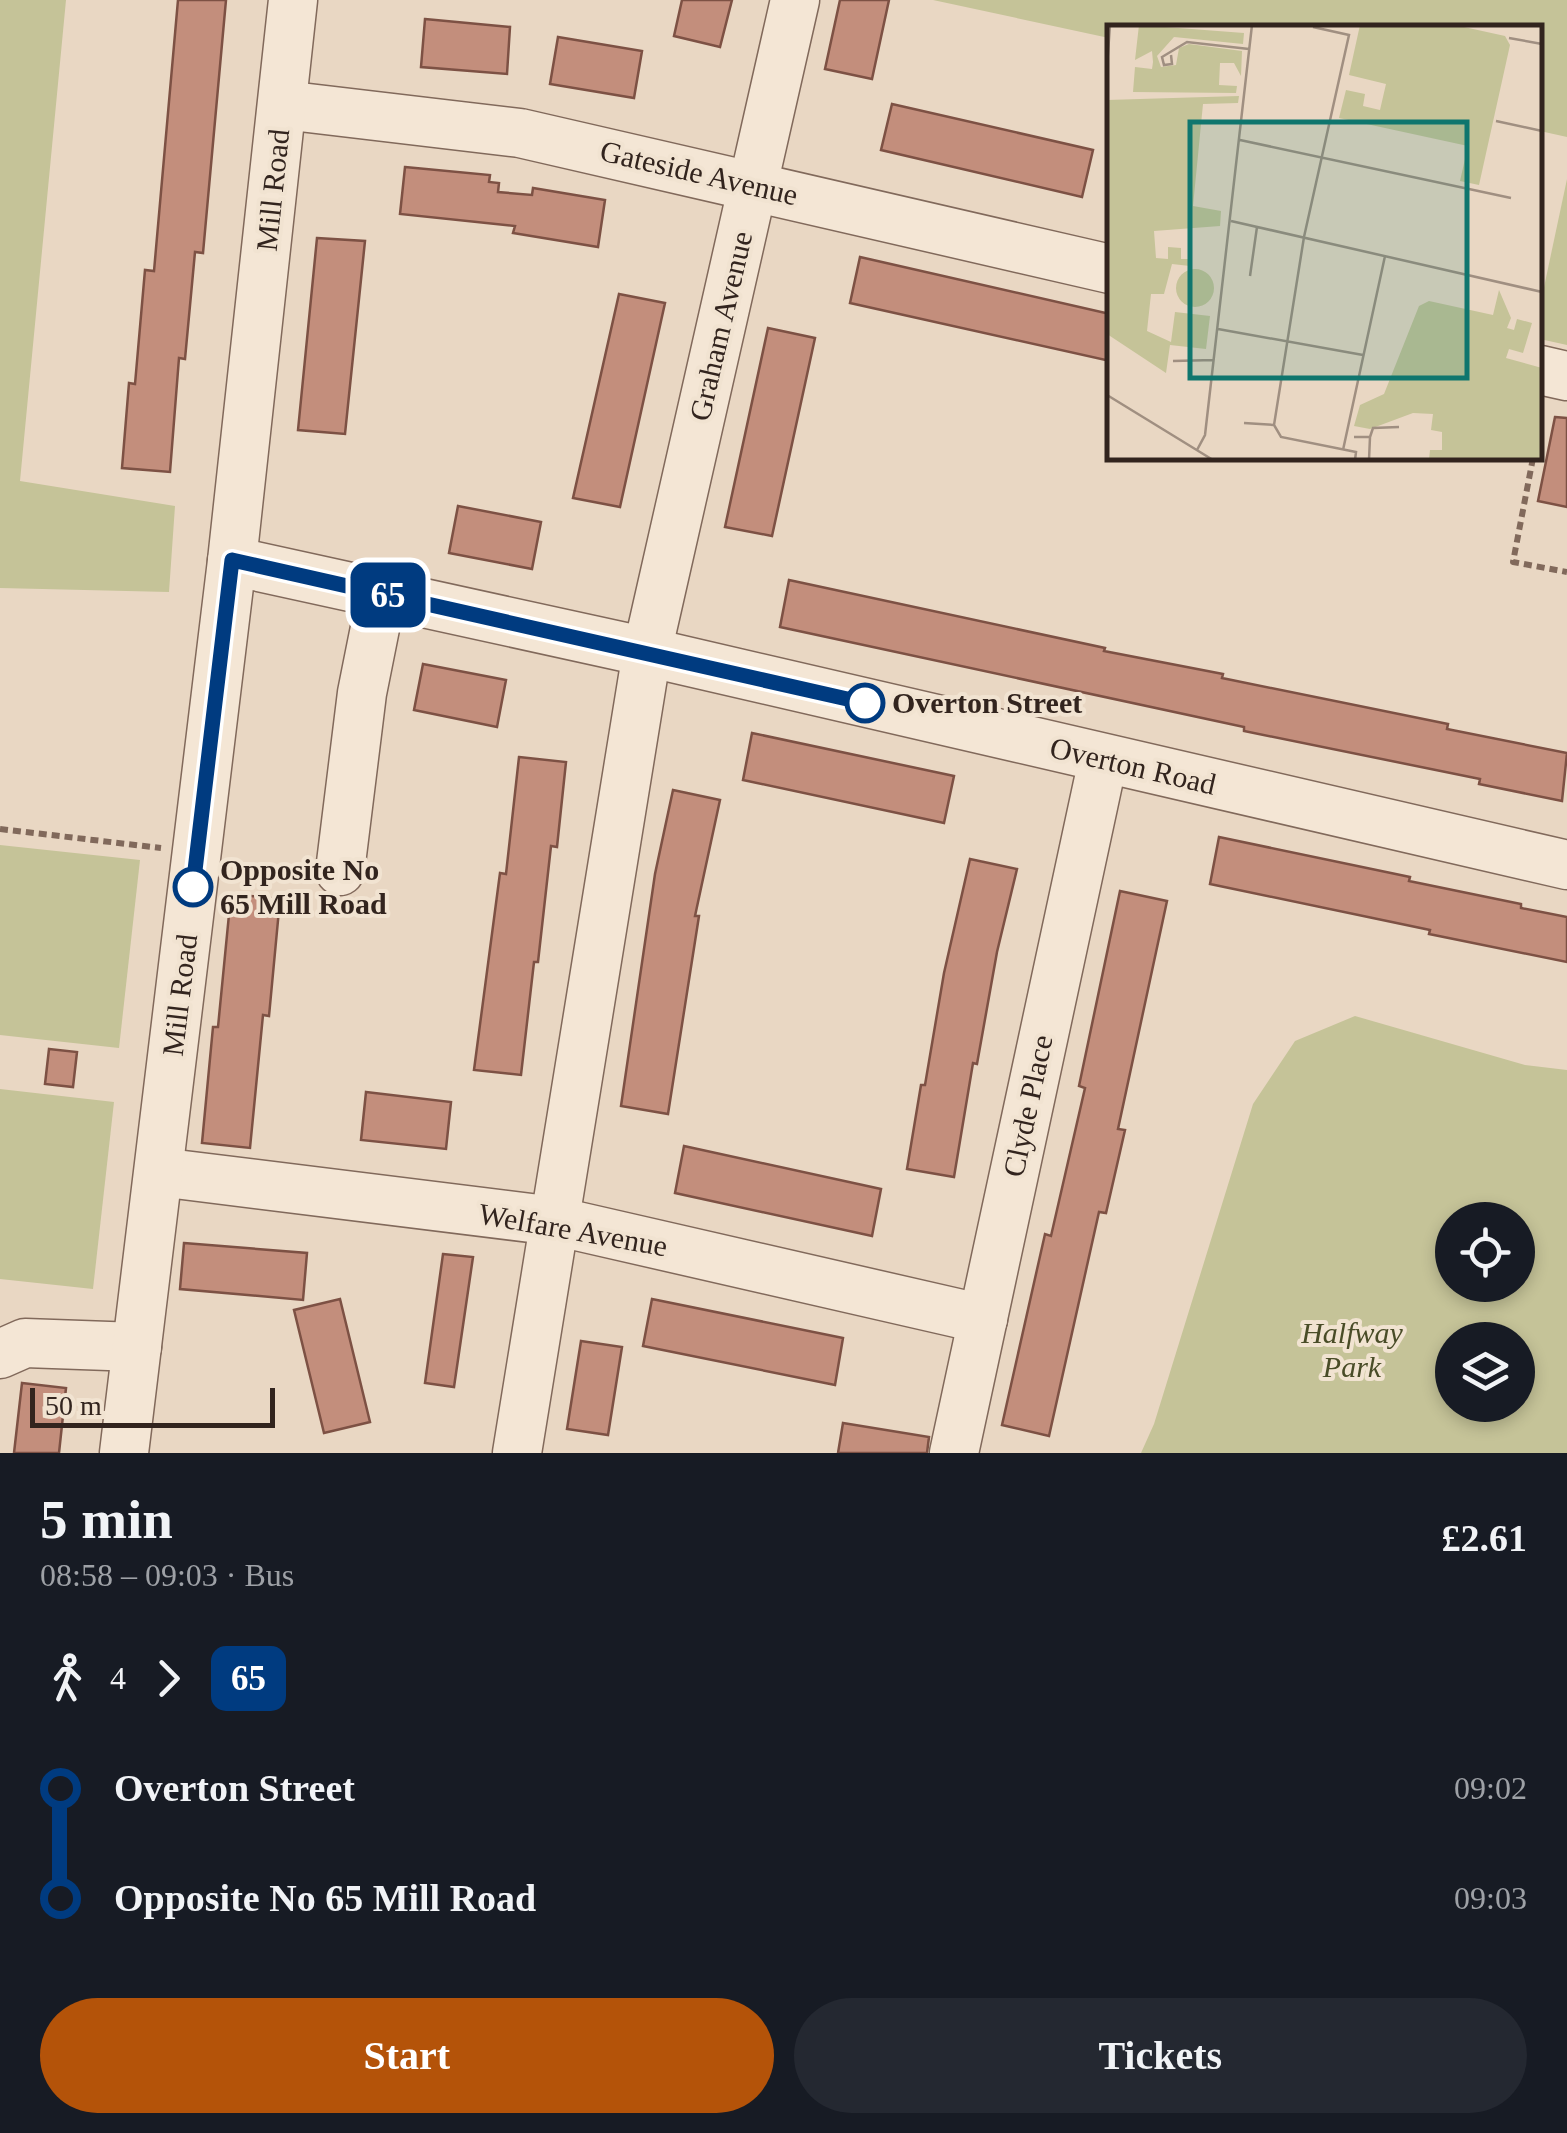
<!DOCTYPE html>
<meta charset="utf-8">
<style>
body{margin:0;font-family:Georgia,serif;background:#242831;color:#f1f3f6;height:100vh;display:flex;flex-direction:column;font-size:38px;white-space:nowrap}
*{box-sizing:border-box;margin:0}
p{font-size:32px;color:#9ea1a6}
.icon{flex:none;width:55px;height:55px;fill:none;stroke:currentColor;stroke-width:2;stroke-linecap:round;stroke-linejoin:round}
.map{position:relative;height:1453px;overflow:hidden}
.sheet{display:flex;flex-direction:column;background:#171b24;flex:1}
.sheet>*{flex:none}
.badge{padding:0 20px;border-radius:15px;font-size:35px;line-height:65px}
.controls{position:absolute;left:1435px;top:1202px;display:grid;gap:20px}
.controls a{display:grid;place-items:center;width:100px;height:100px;border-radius:50%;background:#171b24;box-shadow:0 5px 15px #0003;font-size:50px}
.scale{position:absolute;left:30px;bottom:25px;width:245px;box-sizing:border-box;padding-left:10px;border:5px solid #32241e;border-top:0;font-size:28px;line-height:35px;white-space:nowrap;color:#32241e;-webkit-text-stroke:8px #f1e3d1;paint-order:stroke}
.map>.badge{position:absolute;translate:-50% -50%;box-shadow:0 0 0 5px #fff}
.legs{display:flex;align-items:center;gap:15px;height:110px;padding:0 40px;font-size:32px}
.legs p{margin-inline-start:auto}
.head{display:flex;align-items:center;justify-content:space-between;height:170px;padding:0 40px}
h1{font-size:55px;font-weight:600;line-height:75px}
.action{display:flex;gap:20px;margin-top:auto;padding:20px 40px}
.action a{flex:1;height:115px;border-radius:60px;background:#b45309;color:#fff;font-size:40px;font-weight:600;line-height:115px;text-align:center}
.action a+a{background:#242831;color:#f1f3f6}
ul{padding:0 40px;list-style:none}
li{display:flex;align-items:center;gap:35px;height:110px;font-size:38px}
li i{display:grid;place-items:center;width:15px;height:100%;margin:0 12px;background:currentColor}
li i::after{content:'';width:25px;height:25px;margin:-12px;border:8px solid;border-radius:50%;background:#171b24}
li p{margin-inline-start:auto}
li:first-child i{background:linear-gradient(#0000 50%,currentColor 0)}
li:last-child i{background:linear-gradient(currentColor 50%,#0000 0)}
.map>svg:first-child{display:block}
.green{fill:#c5c398;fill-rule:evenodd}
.building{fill:#c38e7c;stroke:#7d5144;stroke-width:2.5}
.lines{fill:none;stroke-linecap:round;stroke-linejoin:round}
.minor-casing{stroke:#81695b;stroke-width:51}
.path{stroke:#81695b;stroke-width:6;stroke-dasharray:8 5;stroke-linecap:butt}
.minor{stroke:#f4e6d5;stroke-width:48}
.line-1-casing{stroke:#fff;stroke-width:22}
.line-1{stroke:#003b80;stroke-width:15}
.stop-1-dot{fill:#fff;stroke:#003b80;stroke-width:5}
.labels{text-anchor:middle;stroke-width:8;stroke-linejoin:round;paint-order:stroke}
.street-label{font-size:30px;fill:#32241e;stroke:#f1e3d1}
.stop-label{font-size:30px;font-weight:bold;fill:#32241e;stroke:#f1e3d1;text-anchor:start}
.park-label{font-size:30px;font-style:italic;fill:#494c27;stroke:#f1e3d1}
.inset-road{fill:none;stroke:#a08f81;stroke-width:2.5}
.view{fill:#0f766e;fill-opacity:0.15;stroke:#0f766e;stroke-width:5}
.inset-edge{fill:none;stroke:#32241e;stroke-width:5}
</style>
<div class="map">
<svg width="1567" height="1453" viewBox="0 0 1567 1453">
<rect width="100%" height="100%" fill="#e9d7c3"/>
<g class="green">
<path d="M0 0H66L20 481 175 506 169 592 0 588Z"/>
<path d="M933 0H1567V137L1540 131V28H1110L1109 38Z"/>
<path d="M1567 179V345L1540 339V306Z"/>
<path d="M0 845 140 860 119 1048 0 1035Z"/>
<path d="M1355 1016 1525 1065 1567 1070V1453H1141L1154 1424 1253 1104 1295 1041ZM1452 1220H1518V1285H1452ZM1452 1340H1518V1405H1452Z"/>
<path d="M0 1089 114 1102 93 1289 0 1279Z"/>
</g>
<g class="building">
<path d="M178 0H226L203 253 195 252 185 359 179 358 170 472 122 468 129 383 135 384 145 270 154 271Z"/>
<path d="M682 0H732L720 47 674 36Z"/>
<path d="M840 0H889L872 79 825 69Z"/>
<path d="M425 19 510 27 507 74 421 67Z"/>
<path d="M558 37 642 51 634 98 550 84Z"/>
<path d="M892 104 1093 150 1082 197 881 150Z"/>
<path d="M405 167 490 175 489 182 499 183 498 192 532 195 533 188 605 200 598 247 513 233 515 226 400 214Z"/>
<path d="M317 238 365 241 345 434 298 430Z"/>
<path d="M860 257 1110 314V361L850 303Z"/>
<path d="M619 294 665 303 620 507 573 498Z"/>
<path d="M768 328 815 338 772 536 725 527Z"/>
<path d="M1555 417 1567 418V507L1538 501Z"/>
<path d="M458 506 541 522 532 569 449 553Z"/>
<path d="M789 580 1105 648 1104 651 1223 674 1222 678 1448 724 1447 729 1567 753 1562 801 1479 784 1480 779 1244 731V727L780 627Z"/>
<path d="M423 664 506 680 497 727 414 710Z"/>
<path d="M752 733 954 776 944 823 743 780Z"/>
<path d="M519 757 566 762 557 847 551 846 538 962H534L521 1075 474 1070 500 873 506 874Z"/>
<path d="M673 790 720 800 695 916H699L668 1114 621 1106 655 874Z"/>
<path d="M1219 837 1410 877 1409 881 1521 904V908L1567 917V962L1429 934 1430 930 1210 884Z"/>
<path d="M970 859 1017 869 997 952 977 1064 973 1063 954 1177 907 1169 921 1085H925L944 973Z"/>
<path d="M1120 891 1167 901 1118 1129 1125 1130 1106 1213 1099 1212 1049 1436 1002 1425 1045 1234 1051 1236 1085 1088 1079 1086Z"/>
<path d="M231 894 280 899 269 1016 263 1015 250 1148 202 1143 213 1027H218Z"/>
<path d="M49 1049 77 1052 73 1087 45 1084Z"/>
<path d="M366 1092 451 1102 446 1149 361 1140Z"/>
<path d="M684 1146 881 1189 872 1236 675 1193Z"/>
<path d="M184 1243 307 1253 303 1300 180 1289Z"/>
<path d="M443 1254 473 1257 454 1387 425 1383Z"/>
<path d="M340 1299 370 1422 324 1433 294 1310Z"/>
<path d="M652 1299 843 1338 835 1385 643 1346Z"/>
<path d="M581 1341 622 1347 608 1435 567 1429Z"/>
<path d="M22 1383 66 1388 59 1453H14Z"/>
<path d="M843 1423 929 1437 927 1453H838Z"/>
</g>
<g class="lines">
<defs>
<g id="minor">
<path d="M283 105 520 133 1110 269"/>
<path d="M1540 370 1567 376"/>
<path d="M232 561 647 652 1567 865"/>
<path d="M340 871 362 693 382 593"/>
<path d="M159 1172 555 1221 983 1319"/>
<path d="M0 1354 25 1343 137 1347"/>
<path d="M124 1453 232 561 293 0"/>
<path d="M517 1453 647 652 795 0"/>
<path d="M954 1453 1103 760"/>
</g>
</defs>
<use href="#minor" class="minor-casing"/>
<g class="path">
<path d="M1533 458 1513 562 1567 572"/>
<path d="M0 829 161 848"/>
</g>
<use href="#minor" class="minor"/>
</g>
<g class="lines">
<defs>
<path id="line-1" d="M193 887 232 560 865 703"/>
</defs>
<use href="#line-1" class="line-1-casing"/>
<use href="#line-1" class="line-1"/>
</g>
<g class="stop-1-dot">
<circle cx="865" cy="703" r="18"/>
<circle cx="193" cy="887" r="18"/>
</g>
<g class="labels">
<g class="street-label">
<text transform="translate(699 173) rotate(13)" y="10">Gateside Avenue</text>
<text transform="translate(273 190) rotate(-84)" y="10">Mill Road</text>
<text transform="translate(721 326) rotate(-77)" y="10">Graham Avenue</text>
<text transform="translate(1133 766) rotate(13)" y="10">Overton Road</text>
<text transform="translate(180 995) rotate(-83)" y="10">Mill Road</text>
<text transform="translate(1028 1106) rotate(-78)" y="10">Clyde Place</text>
<text transform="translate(573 1230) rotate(10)" y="10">Welfare Avenue</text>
</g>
<g class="stop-label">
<text x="892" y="713">Overton Street</text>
<text x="220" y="880">Opposite No<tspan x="220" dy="34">65 Mill Road</tspan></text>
</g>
<g class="park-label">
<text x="1352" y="1343">Halfway<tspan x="1352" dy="34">Park</tspan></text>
</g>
</g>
<g transform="translate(1107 25)">
<rect width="435" height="435" fill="#e9d7c3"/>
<path d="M32 0 137 8 136 19 67 12 50 31 54 42 69 40 72 23 82 19 135 26 134 51 127 38H113L112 60 130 61 129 68 26 67 28 42 45 44 46 37 45 26 28 35ZM253 0H348L398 11 403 20 372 160 353 156 361 121 232 93 239 65 258 69 256 81 273 85 279 59 242 50ZM132 71 131 78 96 79 86 181 114 186 113 201 47 206 49 233 61 234V222L74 223V234H84L83 241 65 239 57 269H44L40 306 64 317 68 287 103 291 99 324 63 320 59 348 0 309V75ZM69 263a19 19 0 1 1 38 0a19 19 0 1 1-38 0ZM392 265 404 293 400 303 407 305 410 294 425 298 416 328 402 324 399 333 435 343V435H322L323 425H335V407L324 405 326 389 306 388 263 404 247 401 253 380 277 369 312 281 322 276 386 290Z" fill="#c5c398"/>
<path class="inset-road" d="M206 2 242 10 197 212 167 400 174 412 249 427 248 435M402 13 435 19M64 30 65 39 57 40 55 32 80 17 142 24M0 42 3 0M389 96 435 106M133 115 404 173M124 196 435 267M143 251 150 202M111 304 256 330M66 336 107 335M0 370 106 435M137 398 167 400M247 412H263L262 435M263 412 266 403 292 402M90 425 98 410 145 0M236 425 278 231"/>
<path class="view" d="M83 97H360V353H83Z"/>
<rect width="435" height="435" class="inset-edge"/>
</g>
</svg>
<div class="controls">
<a><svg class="icon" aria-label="locate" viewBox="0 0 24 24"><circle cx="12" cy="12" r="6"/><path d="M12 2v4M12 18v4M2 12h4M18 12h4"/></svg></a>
<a><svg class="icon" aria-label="layers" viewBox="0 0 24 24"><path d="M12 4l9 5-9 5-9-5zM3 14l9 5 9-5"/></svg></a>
</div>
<div class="scale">50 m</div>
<b class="badge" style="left:388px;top:595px;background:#003b80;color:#fff">65</b>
</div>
<section class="sheet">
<div class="head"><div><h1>5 min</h1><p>08:58 – 09:03 · Bus</p></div><b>£2.61</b></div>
<div class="legs"><svg class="icon" aria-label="walk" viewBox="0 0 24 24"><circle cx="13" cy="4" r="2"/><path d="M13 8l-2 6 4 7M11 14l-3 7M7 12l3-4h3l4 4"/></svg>4<svg class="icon" aria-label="forward" viewBox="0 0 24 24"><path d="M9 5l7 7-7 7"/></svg><b class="badge" style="background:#003b80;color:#fff">65</b></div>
<ul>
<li><i style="color:#003b80"></i><b>Overton Street</b><p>09:02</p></li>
<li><i style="color:#003b80"></i><b>Opposite No 65 Mill Road</b><p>09:03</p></li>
</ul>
<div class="action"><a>Start</a><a>Tickets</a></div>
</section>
